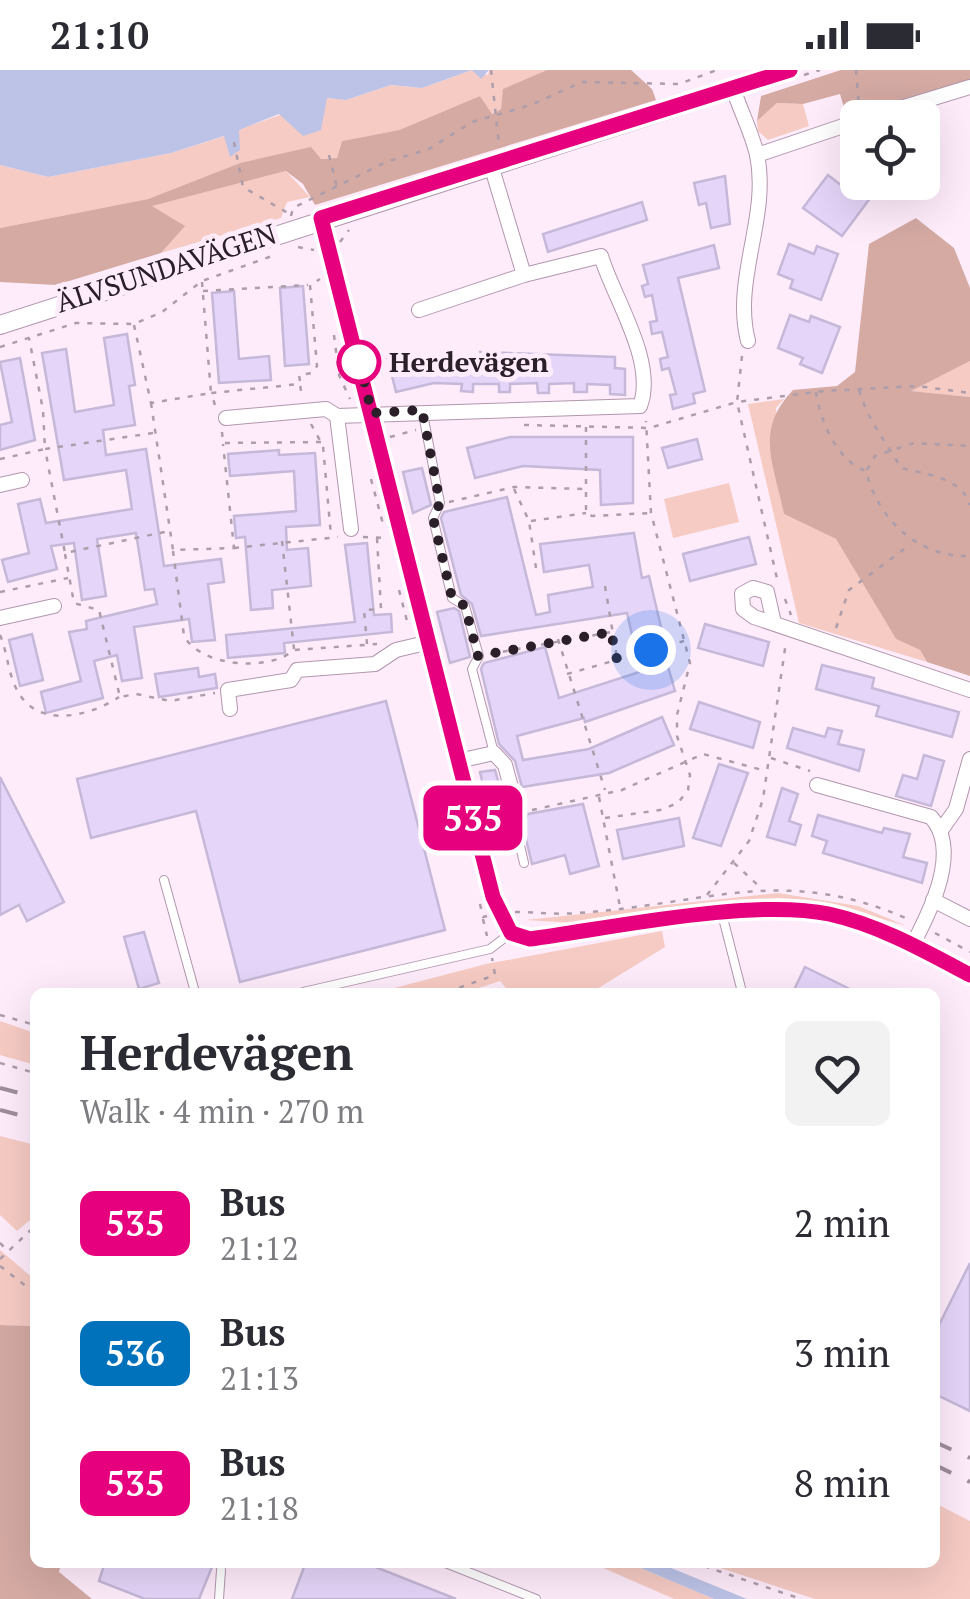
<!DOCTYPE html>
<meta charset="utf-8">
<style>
body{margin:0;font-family:"PT Serif",serif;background:#f2f2f3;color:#2b2b33;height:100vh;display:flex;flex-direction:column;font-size:38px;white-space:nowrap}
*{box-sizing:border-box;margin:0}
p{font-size:32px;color:#7c7c81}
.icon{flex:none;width:55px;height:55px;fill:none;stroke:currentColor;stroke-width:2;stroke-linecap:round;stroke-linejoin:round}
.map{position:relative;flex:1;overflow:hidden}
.panel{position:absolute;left:30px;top:918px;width:910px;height:580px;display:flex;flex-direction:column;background:#fff;border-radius:15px;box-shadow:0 10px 40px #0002}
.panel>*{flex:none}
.badge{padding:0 20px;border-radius:15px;font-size:35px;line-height:65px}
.fabs{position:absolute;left:840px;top:30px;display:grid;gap:20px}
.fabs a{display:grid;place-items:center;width:100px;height:100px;border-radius:15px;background:#fff;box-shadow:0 10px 40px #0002;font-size:50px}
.you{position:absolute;width:50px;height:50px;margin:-25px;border:8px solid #fff;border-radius:50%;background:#1a73e8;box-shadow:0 0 0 15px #1a73e833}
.map>.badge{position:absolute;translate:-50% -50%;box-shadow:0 0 0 5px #fff}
.round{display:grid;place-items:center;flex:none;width:105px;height:105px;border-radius:15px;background:#f2f2f3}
.overview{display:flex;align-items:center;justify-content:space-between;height:170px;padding:0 50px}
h1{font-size:48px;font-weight:800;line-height:75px}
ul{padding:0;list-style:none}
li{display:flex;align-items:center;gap:30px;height:130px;padding:0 50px}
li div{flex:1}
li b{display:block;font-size:38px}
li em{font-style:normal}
li .badge{min-width:110px;font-weight:700;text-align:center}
.status{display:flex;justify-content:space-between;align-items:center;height:70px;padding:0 50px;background:#fff;direction:ltr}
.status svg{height:28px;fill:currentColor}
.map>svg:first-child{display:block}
.green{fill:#f6cbc4}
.forest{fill:#d4aaa3}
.water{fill:#bcc3e7}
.building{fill:#e5d5f9;stroke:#c5b8d8;stroke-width:2.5}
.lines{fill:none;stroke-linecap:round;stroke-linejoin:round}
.service-casing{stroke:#b296ad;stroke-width:10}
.minor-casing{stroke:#b296ad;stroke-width:16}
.tertiary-casing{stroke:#b296ad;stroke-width:20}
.path{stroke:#ad9daa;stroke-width:2.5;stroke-dasharray:5 8;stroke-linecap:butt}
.service{stroke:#fff;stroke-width:8}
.minor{stroke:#fff;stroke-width:14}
.tertiary{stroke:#fff;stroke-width:18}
.rail{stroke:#9e8e9b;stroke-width:4;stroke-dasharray:18 18;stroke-linecap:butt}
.line-casing{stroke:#fff;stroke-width:22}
.line{stroke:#e6007e;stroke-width:15}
.walk{stroke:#2b2029;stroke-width:10;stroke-dasharray:0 18}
.stop-dot{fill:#fff;stroke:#e6007e;stroke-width:5}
.labels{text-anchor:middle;stroke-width:10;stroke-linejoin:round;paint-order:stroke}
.street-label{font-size:28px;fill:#2b2029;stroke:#ffecfb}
.stop-label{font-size:28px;font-weight:bold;fill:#2b2029;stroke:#ffecfb;text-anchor:start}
</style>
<div class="status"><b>21:10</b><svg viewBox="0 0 49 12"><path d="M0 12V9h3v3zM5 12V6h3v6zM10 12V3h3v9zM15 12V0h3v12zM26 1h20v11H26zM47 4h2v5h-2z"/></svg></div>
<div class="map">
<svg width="970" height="1529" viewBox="0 0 970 1529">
<rect width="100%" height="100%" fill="#ffecfb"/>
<g class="green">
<path d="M472 0 488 5 489 0H547L504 19 501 39 491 44 480 26 399 60 342 71 337 88 240 93 148 129 0 158V95L48 107 171 83 225 66 230 86 238 60 327 28 346 30 391 15 422 18Z"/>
<path d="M777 33 803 34 809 56 768 70 758 61 757 51Z"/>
<path d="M286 101 310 127 287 132 281 148 161 183 184 156 150 136Z"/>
<path d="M970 291V327L909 321Z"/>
<path d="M784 329 776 338 784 444 836 469 896 569 920 580 927 592 799 553 748 334Z"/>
<path d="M729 413 739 452 673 468 664 429Z"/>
<path d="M778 823 858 836 907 856 820 832 778 828 574 853 526 850Z"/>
<path d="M662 861 665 877 592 922H509L500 911 467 922H379L486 894Z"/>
<path d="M0 951 35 963V995L0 985Z"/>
<path d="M0 1066 35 1075V1146L17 1161 0 1145Z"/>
<path d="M0 1180 35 1210V1256L0 1255Z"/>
<path d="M935 1433 970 1451V1529H815L705 1493 935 1492Z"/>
<path d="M592 1493H629L714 1529H674Z"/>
</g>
<g class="forest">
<path d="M547 0H631L652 19 656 30 315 135 303 114 286 101 152 136 185 156 161 183 56 215 0 212V158L148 129 240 93 311 77 321 89 337 88 342 71 399 60 480 26 492 44 501 39 503 19Z"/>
<path d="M841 0H970V12L846 45 840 24 803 34 777 33 757 51 761 26Z"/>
<path d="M916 148 954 178 970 218V291L911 321 970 327V606L927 592 920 580 896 569 836 469 784 444C774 394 754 361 793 320L837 316 855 302 869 174Z"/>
<path d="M0 1255 35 1256V1492L61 1493 59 1502 92 1529H0Z"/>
</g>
<g class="water">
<path d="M0 0H489L481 9 472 0 422 18 391 15 346 30 327 28 321 60 303 66 279 44 239 60 240 80 230 87 224 66 171 83 48 107 0 95Z"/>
<path d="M629 1493H659L747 1529H714Z"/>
</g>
<g class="building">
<path d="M828 105 842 116 846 110 882 112 842 166 803 138Z"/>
<path d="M725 106 730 154 711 158 706 133 699 135 694 113Z"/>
<path d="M642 132 647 150 548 182 543 164Z"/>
<path d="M789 174 814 184 817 176 838 184 821 230 790 218 793 210 778 204Z"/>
<path d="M714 175 719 198 678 208 705 321 693 324 695 333 673 339 670 325 676 324 669 298 662 300 660 289 668 287 662 262 652 264 650 252 657 251 652 225 645 227 642 216 648 214 643 195Z"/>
<path d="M303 216 309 294 285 296 280 218Z"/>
<path d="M234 221 239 289 269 286 271 310 219 313 212 223Z"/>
<path d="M790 245 809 252 811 246 840 257 822 303 800 294 803 288 778 278Z"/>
<path d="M127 264 135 315 129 316 135 355 103 360 106 385 146 379 164 496 221 489 224 512 208 514 215 570 192 572 189 549 134 557 142 608 122 611 117 585 94 591 103 628 46 643 41 622 81 611 69 562 87 559 86 551 157 534 154 519 145 520 136 463 97 469 106 526 82 530 74 473 51 476 57 499 8 512 2 490 29 483 18 434 40 429 46 453 132 439 126 400 64 410 42 283 66 279 75 342 114 335 104 268Z"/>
<path d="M407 282 410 296 444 285 480 286V282L615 287V298L625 299V325L610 324V315L587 314V322H574V313L549 314V323H538L537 313 510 314V322H499V314H473V322L461 321 462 314 434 313 396 322 387 286Z"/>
<path d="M20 288 35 370 0 380V355L12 352 0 292Z"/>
<path d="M510 367H633V433L601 435 600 400 523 396 475 408 467 378Z"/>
<path d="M697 369 702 389 668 398 662 378Z"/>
<path d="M279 380V385L315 383 320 455 286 457 287 480 308 478 311 516 272 520 273 538 251 540 245 467 236 468 234 446 296 441 294 401 230 406 228 384Z"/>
<path d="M422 398 431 435 413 443 403 402Z"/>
<path d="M507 427 536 545 550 542 548 525 593 517 589 495 544 502 540 474 634 463 642 508 649 506 664 570 635 578 627 543 481 566 472 534 461 525 441 448 444 442Z"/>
<path d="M749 467 756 494 690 511 683 484Z"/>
<path d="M367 473 374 545 391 544 392 562 284 573 285 583 228 588 226 565 355 552 345 475Z"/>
<path d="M454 538 459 541 470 587 450 593 437 542Z"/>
<path d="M705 554 769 572 763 596 698 578Z"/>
<path d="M32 564 43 610 20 616 9 570Z"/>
<path d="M545 577 559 628 667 593 675 621 585 652 584 648 517 666 523 690 589 679 662 647 674 675 609 703 522 717 515 691 499 674 481 599 484 593Z"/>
<path d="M822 595 874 608 872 618 959 642 952 667 876 646 879 636 816 619Z"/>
<path d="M198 598 199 607 215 604 217 618 159 627 155 604Z"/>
<path d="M386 631 445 860 240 912 196 741 91 768 77 709Z"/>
<path d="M699 632 760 652 753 678 690 659Z"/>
<path d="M793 658 825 667 828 658 842 661 838 674 864 680 859 701 787 678Z"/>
<path d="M924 685 944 691 931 736 896 726 903 705 917 709Z"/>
<path d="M719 694 748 703 721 776 693 768Z"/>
<path d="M495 700 508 746 491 750 480 702Z"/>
<path d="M0 707 64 832 27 851 19 835 0 845Z"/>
<path d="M782 718 798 724 789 751 801 755 795 775 767 767Z"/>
<path d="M583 734 599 796 570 804 565 785 532 794 522 753 528 744Z"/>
<path d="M818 745 882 763 884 758 910 764 903 787 927 793 922 813 823 783 827 771 812 766Z"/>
<path d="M679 748 684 776 623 789 617 760Z"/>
<path d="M144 862 159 913 139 919 124 867Z"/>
<path d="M805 897 856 922H793Z"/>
<path d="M970 1193V1341L935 1324V1263Z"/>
<path d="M105 1492H214L199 1529H145L99 1511Z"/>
<path d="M306 1492 342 1497 344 1492H363L456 1529H292Z"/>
</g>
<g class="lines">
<defs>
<g id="service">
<path d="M423 344 440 433 433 448 452 528 465 536 479 586 472 599 494 683"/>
<path d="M518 743 514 750 524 793"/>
<path d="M164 810 195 922"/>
<path d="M722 844 742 922"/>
<path d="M303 922 490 879 511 863"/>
<path d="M443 1492 536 1529"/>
<path d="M219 1529 221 1500"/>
</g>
<g id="minor">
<path d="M733 18C740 40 752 63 757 85 770 147 732 209 748 271"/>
<path d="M868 48 970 17"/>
<path d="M757 85 858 51"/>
<path d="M321 149 493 827 511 863 529 869C611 859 752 828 829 844 879 855 925 881 970 905"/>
<path d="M419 240 524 205 491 95"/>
<path d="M337 346 351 459"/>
<path d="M226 348 326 339 337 346 640 336C657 292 613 227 601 186L524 205"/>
<path d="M0 415 22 410"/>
<path d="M0 548 54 536"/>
<path d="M774 553 767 522 753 518 742 524 743 539 754 547 970 620"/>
<path d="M230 639 228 620 291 610 297 600 375 594 396 580 430 572"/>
<path d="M458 691 494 683 505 695 518 743"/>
<path d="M817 715 931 747C961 780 931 840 913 874"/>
<path d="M942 759 956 739 970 689"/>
<path d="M933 830 970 849"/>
</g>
<path id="tertiary" d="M0 255 790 0"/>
</defs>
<use href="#service" class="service-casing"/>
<use href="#minor" class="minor-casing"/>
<use href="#tertiary" class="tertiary-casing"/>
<g class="path">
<path d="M491 0 499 75"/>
<path d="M856 0 859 38"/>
<path d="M804 5 820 0"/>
<path d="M234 72 243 117 288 143"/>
<path d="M329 85 337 117"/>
<path d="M291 146 293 138 386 92 429 79 472 52 531 35 582 12 679 14 717 0"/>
<path d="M340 172 349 160"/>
<path d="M298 177 314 180"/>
<path d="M203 221 308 215"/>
<path d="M134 255 151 333 211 323 202 212"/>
<path d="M334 265 339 305 350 329"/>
<path d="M0 277 76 253 134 254 162 242 202 211 272 186"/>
<path d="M742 286 737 332 778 513"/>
<path d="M300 311 299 305 312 303 317 296 310 215 320 209"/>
<path d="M859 320C868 351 885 370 901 398 924 404 962 407 970 435"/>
<path d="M816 322C820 351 837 391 866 401 878 450 919 488 970 486"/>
<path d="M151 333 173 480 234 478 223 374"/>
<path d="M215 335 211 323 300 314 302 328"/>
<path d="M311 354 323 376 331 466"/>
<path d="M524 355 649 358 737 332 824 321 917 316 970 323"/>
<path d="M586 357V443L592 446 651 443"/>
<path d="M222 362 223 373 321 372"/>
<path d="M153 363 45 379 65 483 169 461"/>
<path d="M390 367 416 360"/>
<path d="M0 389 45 379 43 340 29 268"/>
<path d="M867 400 875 386 914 373 970 376"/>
<path d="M371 409 383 454"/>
<path d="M514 419 529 451 536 498"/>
<path d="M449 432 514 417 584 419"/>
<path d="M531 451 586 443"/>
<path d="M363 467 385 468"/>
<path d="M282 471 294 579"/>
<path d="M234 478 338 467"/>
<path d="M173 481 184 566C201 597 269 602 294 580L377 574"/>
<path d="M65 484 74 533 99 540 120 627 136 624 170 631 215 623"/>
<path d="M605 516 617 588"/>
<path d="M399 520 407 551"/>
<path d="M0 522 68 508"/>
<path d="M785 529 791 545"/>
<path d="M836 558 849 520 911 474"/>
<path d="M0 565C7 581 8 602 16 618 35 659 87 648 119 627"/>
<path d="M558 569 605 720"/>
<path d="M367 574 364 540 381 539 377 468"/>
<path d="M490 584 611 562"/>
<path d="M567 604 684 571"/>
<path d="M771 688 810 701"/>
<path d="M599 727 620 837"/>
<path d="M532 740 622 720 703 684 766 701"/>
<path d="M605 748 660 740 678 733 688 720 690 705 677 666V645L690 593 651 443 646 351"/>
<path d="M734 793 761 818"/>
<path d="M707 825 749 771 763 729 786 572"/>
<path d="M480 834 483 847 487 846"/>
<path d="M515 842C536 842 556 845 577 843 705 835 783 793 910 850"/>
<path d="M483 849 487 866"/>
<path d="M935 863 970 882"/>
<path d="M447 922 495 905 492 888"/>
<path d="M0 945 35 955"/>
<path d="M0 993 35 1003"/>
<path d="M0 1173 8 1181"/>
<path d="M0 1189 35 1156"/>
<path d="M0 1196 35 1223"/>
<path d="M692 1492 801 1529"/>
</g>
<use href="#service" class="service"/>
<use href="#minor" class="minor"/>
<use href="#tertiary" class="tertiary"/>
<g class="rail">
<path d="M0 1018 35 1027"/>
<path d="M0 1040 35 1049"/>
<path d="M935 1372 970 1388"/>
<path d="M935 1395 970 1412"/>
</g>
</g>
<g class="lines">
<defs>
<path id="line" d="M790 0 321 148 493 827 511 863 530 869C611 858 752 828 829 844 879 855 925 881 970 905"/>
</defs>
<use href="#line" class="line-casing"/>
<use href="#line" class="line"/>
<path class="walk" d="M359 292 355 276 372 343 422 340 440 433 433 448 452 528 465 536 478 586 611 562 617 590 651 580"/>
</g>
<circle class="stop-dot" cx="359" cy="292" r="20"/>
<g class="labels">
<g class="street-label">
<text transform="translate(166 198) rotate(-18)" y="10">ÄLVSUNDAVÄGEN</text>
</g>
<g class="stop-label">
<text x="389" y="302">Herdevägen</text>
</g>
</g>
</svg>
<div class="fabs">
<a><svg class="icon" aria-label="locate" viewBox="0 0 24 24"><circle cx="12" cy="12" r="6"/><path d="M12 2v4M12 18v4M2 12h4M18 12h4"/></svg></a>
</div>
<div class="you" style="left:651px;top:580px"></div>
<b class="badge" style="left:473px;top:748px;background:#e6007e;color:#fff">535</b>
<section class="panel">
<div class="overview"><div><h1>Herdevägen</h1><p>Walk · 4 min · 270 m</p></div><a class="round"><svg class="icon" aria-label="heart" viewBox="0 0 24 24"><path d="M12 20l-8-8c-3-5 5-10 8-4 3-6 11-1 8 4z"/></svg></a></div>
<ul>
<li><span class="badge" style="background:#e6007e;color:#fff">535</span><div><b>Bus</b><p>21:12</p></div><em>2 min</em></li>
<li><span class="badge" style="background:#0072bc;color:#fff">536</span><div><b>Bus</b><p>21:13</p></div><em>3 min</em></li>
<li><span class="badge" style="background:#e6007e;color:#fff">535</span><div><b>Bus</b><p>21:18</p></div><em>8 min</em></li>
</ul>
</section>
</div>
